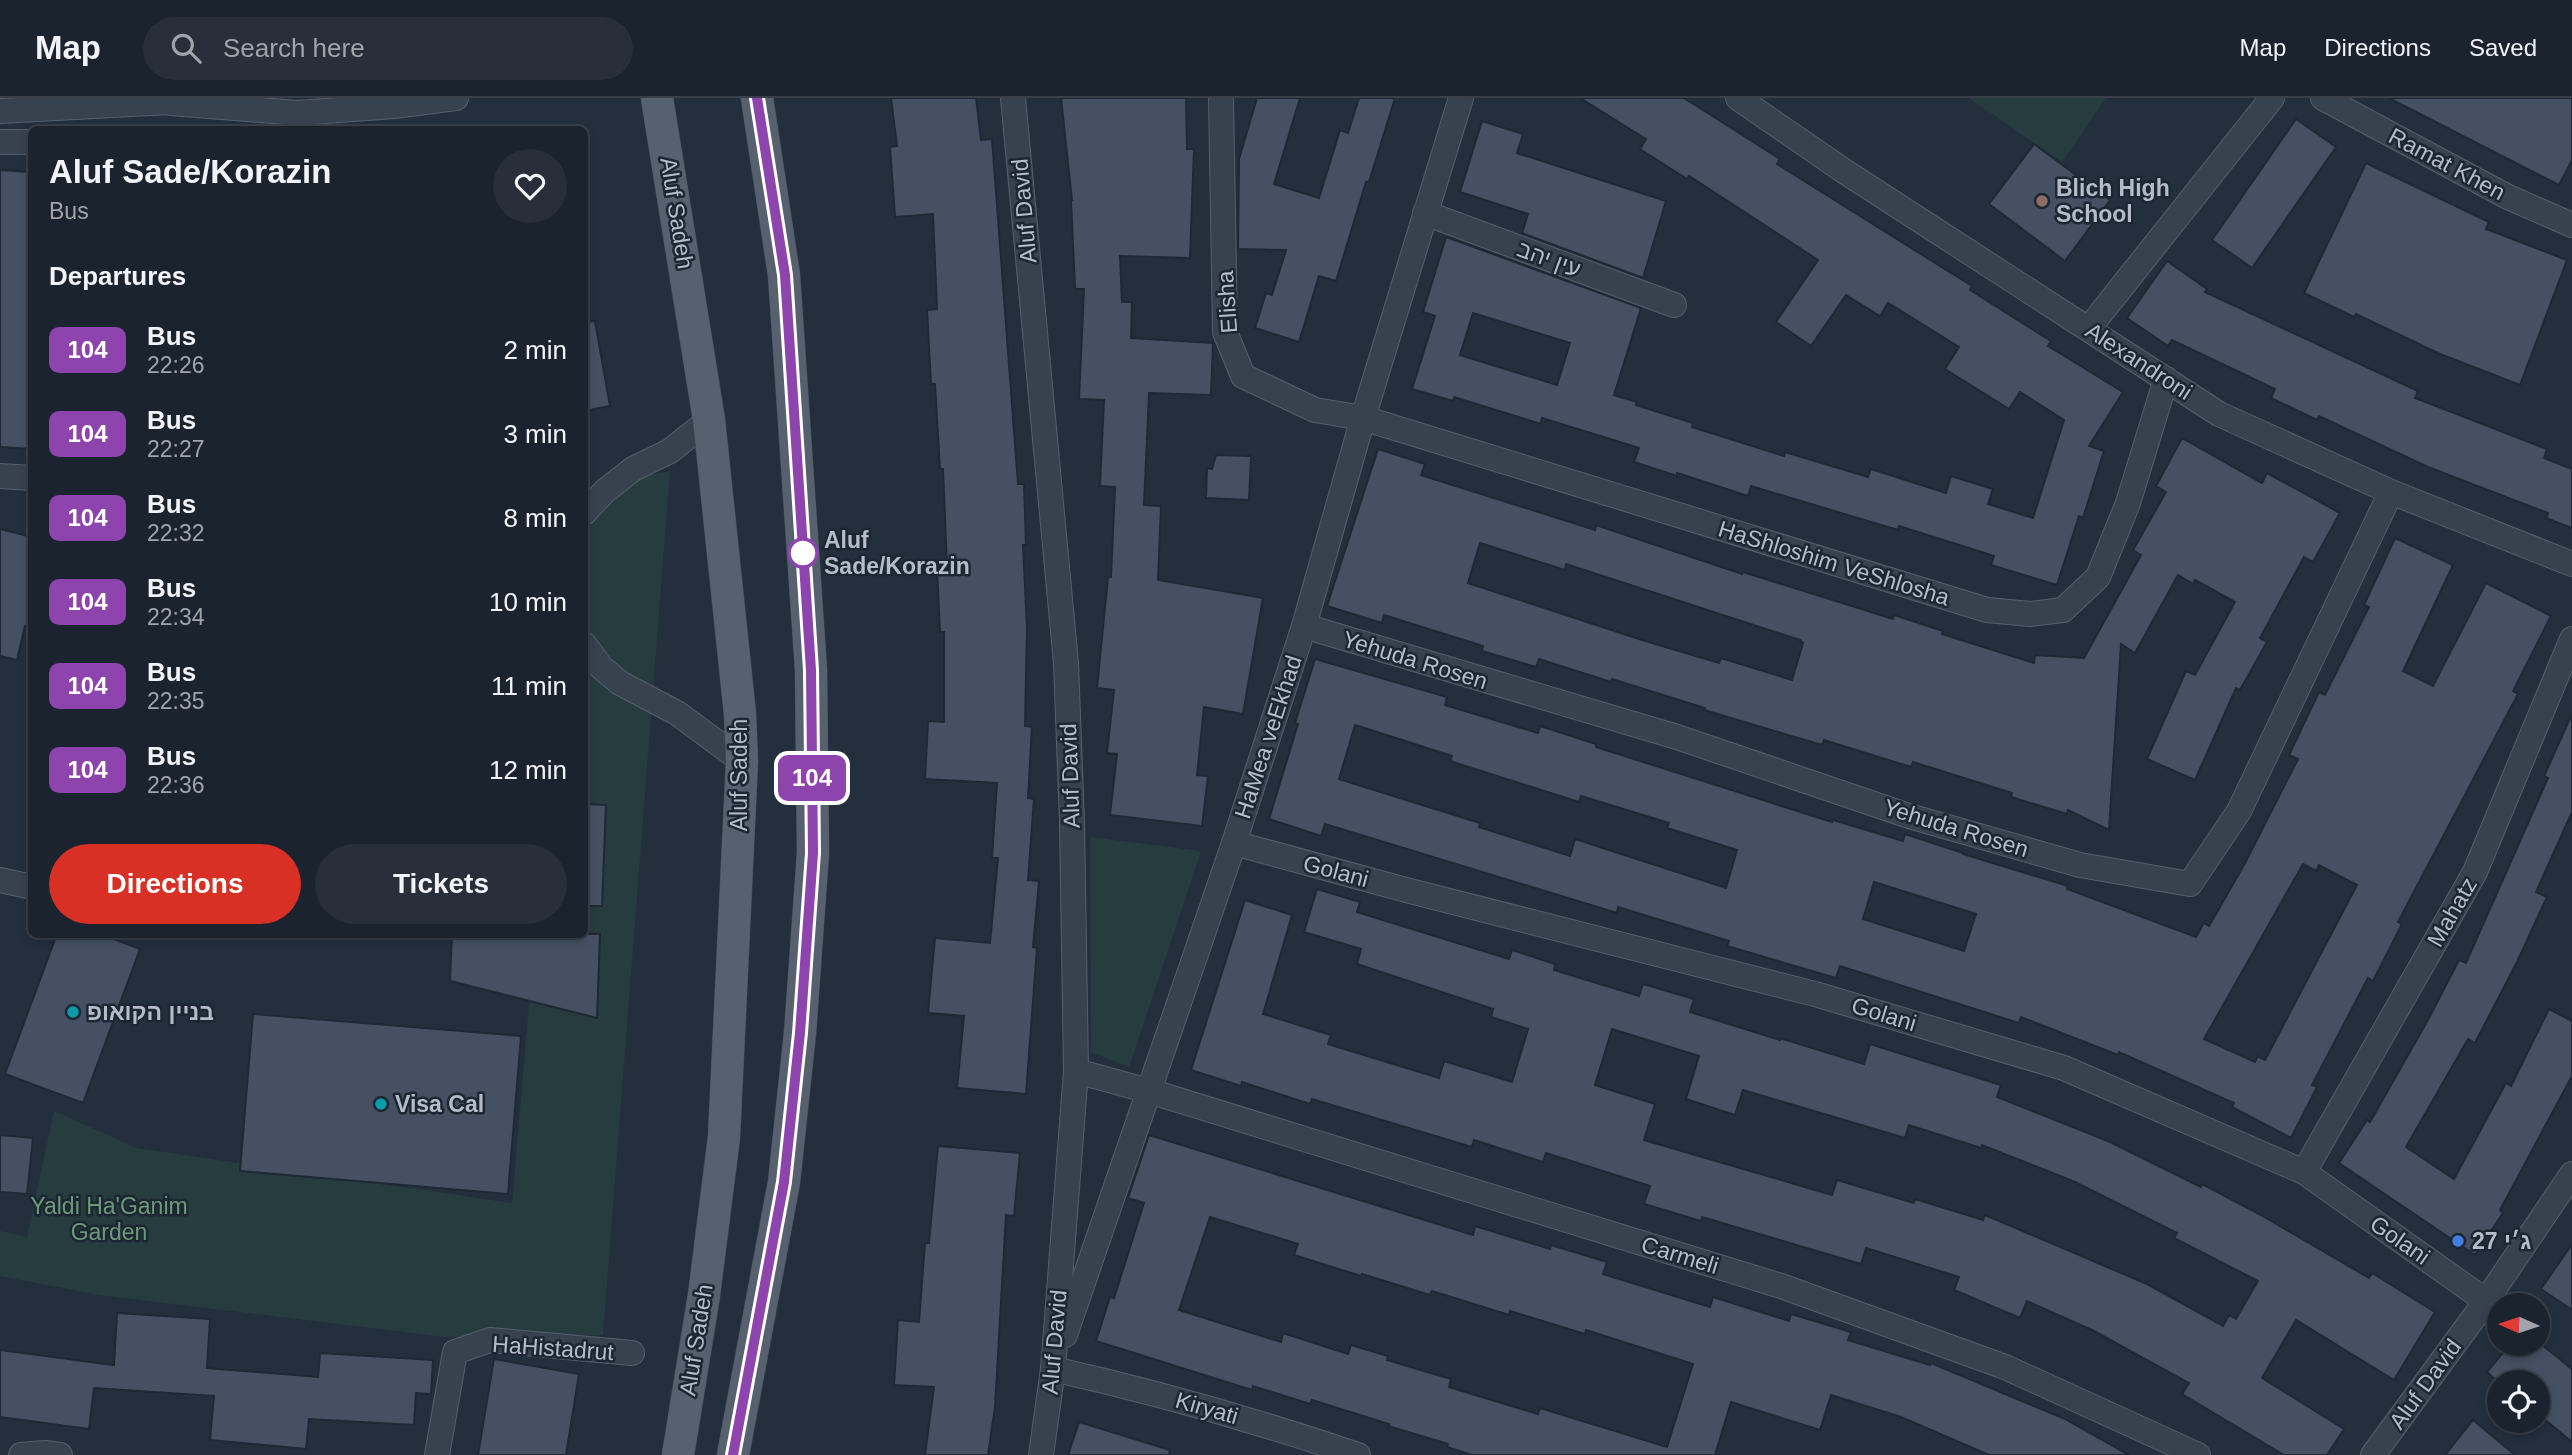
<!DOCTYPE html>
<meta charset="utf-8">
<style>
body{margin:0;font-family:Helvetica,Heebo,sans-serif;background:#282f3a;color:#f1f3f6;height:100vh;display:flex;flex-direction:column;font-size:26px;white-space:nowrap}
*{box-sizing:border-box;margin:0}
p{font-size:23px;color:#a0a4aa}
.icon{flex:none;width:38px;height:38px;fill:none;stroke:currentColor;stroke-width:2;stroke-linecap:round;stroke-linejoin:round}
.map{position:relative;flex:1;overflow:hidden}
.panel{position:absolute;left:28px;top:28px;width:560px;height:812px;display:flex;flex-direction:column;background:#1b232e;border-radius:10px;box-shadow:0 4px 10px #0003,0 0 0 2px #39404a}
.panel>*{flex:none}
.badge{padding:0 14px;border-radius:10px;font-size:24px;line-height:46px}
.needle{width:46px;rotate:273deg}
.buttons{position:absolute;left:2487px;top:1195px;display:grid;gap:14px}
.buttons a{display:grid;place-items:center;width:63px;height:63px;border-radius:50%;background:#1b232e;box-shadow:0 4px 10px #0003,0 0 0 2px #39404a;font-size:35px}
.map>.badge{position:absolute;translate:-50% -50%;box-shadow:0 0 0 4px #fff}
h2{padding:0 21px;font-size:26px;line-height:63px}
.round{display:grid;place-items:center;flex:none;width:74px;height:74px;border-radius:37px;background:#282f3a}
.head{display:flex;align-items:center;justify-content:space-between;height:119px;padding:0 21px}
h1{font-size:33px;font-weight:700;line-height:52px}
.primary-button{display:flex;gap:14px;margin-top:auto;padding:14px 21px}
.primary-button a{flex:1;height:80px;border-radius:42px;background:#d93025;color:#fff;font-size:28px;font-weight:700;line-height:80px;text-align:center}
.primary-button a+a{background:#282f3a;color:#f1f3f6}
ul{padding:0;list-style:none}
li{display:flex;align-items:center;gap:21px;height:84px;padding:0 21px}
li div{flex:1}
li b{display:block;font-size:26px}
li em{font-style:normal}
li .badge{min-width:77px;font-weight:700;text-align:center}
header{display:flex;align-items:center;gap:42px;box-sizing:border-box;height:98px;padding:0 35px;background:#1b232e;border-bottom:2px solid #39404a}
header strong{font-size:33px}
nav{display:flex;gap:38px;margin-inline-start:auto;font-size:24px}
.search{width:490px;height:63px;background:#282f3a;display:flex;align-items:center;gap:18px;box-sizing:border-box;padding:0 24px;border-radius:38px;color:#a0a4aa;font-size:26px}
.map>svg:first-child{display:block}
.green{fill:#263c3f}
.building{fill:#455162;stroke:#1f2835;stroke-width:2;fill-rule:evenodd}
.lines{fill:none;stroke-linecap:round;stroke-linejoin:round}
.minor-casing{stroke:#565f6c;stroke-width:26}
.major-casing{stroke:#414a57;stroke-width:33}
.minor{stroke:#38414e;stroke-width:24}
.major{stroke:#56606e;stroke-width:32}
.line-casing{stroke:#fff;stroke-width:16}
.line{stroke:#8e44ad;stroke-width:10}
.education-dot{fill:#8d6e63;stroke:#1d2633;stroke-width:2.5}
.stop-dot{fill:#fff;stroke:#8e44ad;stroke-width:3.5}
.culture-dot{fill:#0f9aa8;stroke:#1d2633;stroke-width:2.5}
.shop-dot{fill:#3f7fe0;stroke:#1d2633;stroke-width:2.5}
.labels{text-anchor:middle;stroke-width:5;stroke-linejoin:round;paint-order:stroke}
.street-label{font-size:23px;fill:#b4bcc9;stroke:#1d2633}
.poi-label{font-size:23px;font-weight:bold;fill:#b4bcc9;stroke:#1d2633;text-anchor:start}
.stop-label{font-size:23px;font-weight:bold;fill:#b4bcc9;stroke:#1d2633;text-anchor:start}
.park-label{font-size:23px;fill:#6b9a76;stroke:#1d2633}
</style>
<header>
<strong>Map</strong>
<div class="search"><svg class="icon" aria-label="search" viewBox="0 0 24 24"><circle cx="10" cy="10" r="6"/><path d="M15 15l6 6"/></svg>Search here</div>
<nav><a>Map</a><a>Directions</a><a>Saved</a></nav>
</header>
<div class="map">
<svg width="2572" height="1357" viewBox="0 0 2572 1357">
<rect width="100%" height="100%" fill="#242f3e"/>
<g class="green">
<path d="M1969 0H2106L2062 64Z"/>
<path d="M670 373 603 1237 445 1239 99 1197 0 1178V1133L27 1139 54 1013 137 1050 512 1105 535 837 584 836 585 420 636 380Z"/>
<path d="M1090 739 1201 753 1129 969 1091 954Z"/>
</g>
<g class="building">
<path d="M891 0H976L981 42 992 41 1018 386H1024L1026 447H1023L1027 530 1025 628 1032 629 1028 700 1034 701 1028 782 1039 783 1033 849 1037 850 1026 996 957 990 964 918 928 915 935 840 990 845 998 760H992L997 685 925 681 928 623 944 624V534H940L937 471 947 470 943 371H940L935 286H931L927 212 937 211 933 116 895 119 890 49 897 48Z"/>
<path d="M1061 0H1186L1187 51H1194L1190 160 1120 158 1122 204H1132L1131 240 1213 245 1211 297 1149 295 1144 407 1161 408 1158 482 1263 500 1243 616 1204 609 1197 677 1208 678 1202 728 1110 717 1117 656 1107 655 1114 592 1097 590 1108 479H1111L1115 389 1100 388 1104 302 1079 301 1084 191H1075L1071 102H1072Z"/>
<path d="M1257 0H1300L1274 86 1319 100 1340 32 1348 35 1359 0H1395L1369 84H1366L1336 183 1319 178 1299 244 1255 230 1266 195 1272 197 1286 152 1238 151 1239 61Z"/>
<path d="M1580 0H1684L1780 61 1777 66 1972 188 1970 192 2051 243 2048 248 2123 294 2089 348 2104 353 2083 420 2079 418 2057 487 1991 467 1994 458 1899 428 1898 432 1751 388 1748 398 1677 375V378L1634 364 1639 350 1542 320 1541 326 1454 299 1453 303 1412 291 1435 218 1423 214 1446 139 1641 210 1614 297 1637 304 1636 307 1693 325 1692 329 1784 358 1785 354 1868 379 1871 371 1946 395 1951 378 1993 391 1988 406 2033 420 2064 322 2020 294 2009 311 1945 271 1959 249 1888 205 1880 218 1846 197 1811 248 1776 224 1818 162 1689 78 1687 81 1640 51 1646 41ZM1473 215 1570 245 1557 287 1460 257Z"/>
<path d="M2389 0H2572V62L2559 87Z"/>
<path d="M2296 21 2336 49 2252 170 2212 142Z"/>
<path d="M1482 23 1523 36 1517 55 1666 103 1643 180 1522 135 1528 116 1460 94Z"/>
<path d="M2034 46 2110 102 2065 163 1989 106Z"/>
<path d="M2366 65 2489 124 2486 131 2567 162 2520 287 2440 256 2356 216 2354 219 2304 195Z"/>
<path d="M0 72 32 74V351L0 349Z"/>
<path d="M2167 163 2207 191 2205 194 2418 293 2415 300 2547 351 2544 360 2572 371V430L2546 420 2548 415 2428 369 2319 318 2317 322 2271 300 2275 291 2172 242 2168 248 2127 220Z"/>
<path d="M595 223 610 308 584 313V224Z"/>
<path d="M2182 340 2262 385 2267 375 2340 415 2313 464 2304 459 2260 540 2267 544 2240 592 2236 590 2195 682 2147 661 2186 573 2195 577 2235 504 2195 482 2193 486 2178 477 2135 555 2121 546 2109 732 2068 712 2067 716 2011 699 2012 695 1913 664 1911 669 1824 642 1822 647 1704 612 1705 610 1612 581 1611 584 1539 561 1536 569 1482 553 1483 548 1384 517 1382 525 1327 508 1378 351 1425 366 1421 377 1595 432 1596 427 1742 476 1743 474 1893 521 1894 517 1943 533 1942 536 2034 565 2035 557 2084 560 2141 457 2133 452 2166 394 2156 388ZM1480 445 1565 472 1566 466 1800 542 1803 545 1792 582 1721 560 1719 565 1642 542 1468 485Z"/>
<path d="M1216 357 1251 358 1249 402 1206 400 1207 370 1212 371Z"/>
<path d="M0 431 32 439V530L25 528 17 562 0 558Z"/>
<path d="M2395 440 2453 467 2403 573 2433 588 2486 485 2551 518 2513 593 2518 596 2398 824 2402 826 2373 883 2368 880 2312 987 2317 989 2291 1040 2232 1009 2234 1005 2119 954 2118 957 2021 919 2019 925 1840 868 1836 880 1727 848 1729 843 1618 809 1617 815 1325 726 1321 738 1269 721 1298 626 1295 625 1315 561 1447 599 1445 607 1538 635 1540 628 1596 646V649L1832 724 1833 722 1903 743 1905 736 1963 755V756L2068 788 2067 791 2196 839 2204 825 2209 828 2244 767 2298 661 2289 657 2319 594 2325 597 2369 509 2364 507ZM1355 627 1452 658 1450 663 1522 686 1579 704 1581 698 1669 725 1667 730 1737 752 1726 790 1575 741 1570 758 1479 729 1480 725 1339 681ZM2303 766 2316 773 2319 767 2357 787 2265 962 2258 958 2255 964 2204 941ZM1874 784 1976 816 1964 853 1863 821Z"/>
<path d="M2572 616V714L2536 794 2547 799 2517 864 2475 945 2468 941 2406 1049 2454 1081 2506 985 2511 988 2549 911 2572 923V978L2500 1112 2503 1115 2475 1157 2339 1065 2367 1022 2370 1024 2429 920 2459 862 2466 865 2548 680 2544 678Z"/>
<path d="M584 706 606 707 602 808H584Z"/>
<path d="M1317 791 1360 804 1357 814 1509 861 1512 852 1555 866 1554 872 1639 898 1643 886 1694 901 1690 914 1780 942V940L1864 966 1870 946 2001 987 1997 999 2108 1043 2201 1089 2202 1086 2261 1117 2369 1180 2372 1175 2435 1214 2394 1282 2296 1222 2262 1280 2344 1331 2327 1357H2284L2182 1296 2189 1285 2094 1233 2027 1203 2020 1220 1954 1192 1959 1179 1866 1150 1861 1166 1702 1119 1701 1123 1644 1106 1650 1088 1546 1055 1543 1064 1474 1042 1472 1049 1312 1001 1310 1006 1242 984 1241 988 1191 972 1245 802 1292 817 1263 916 1331 937 1328 946 1439 980 1444 963 1512 984 1528 931 1491 919 1493 911 1357 866 1361 851 1304 834ZM1612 931 1699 958 1686 1001 1735 1017 1743 992 1905 1040 1909 1027 1981 1050 1982 1047 2075 1084 2177 1135 2174 1140 2258 1183 2236 1221 2229 1217 2223 1228 2147 1186 1985 1117 1983 1122 1915 1101 1914 1105 1837 1082 1832 1097 1644 1042 1655 1006 1595 987Z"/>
<path d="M57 836H101L140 851 83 1005 5 976Z"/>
<path d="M452 836H600L597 920 450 883Z"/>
<path d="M253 916 521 938 508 1096 240 1073Z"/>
<path d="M0 1037 33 1040 27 1096 0 1094Z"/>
<path d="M1149 1037 1473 1137 1475 1128 1550 1151 1551 1147 1607 1164 1603 1176 1710 1209 1713 1199 1789 1223 1791 1216 1851 1234 1848 1242 1930 1267 1931 1265 2065 1321 2129 1357H1989L1901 1319 1831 1297 1820 1332 1731 1304 1715 1357H1472L1447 1349 1448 1346 1388 1328 1389 1326 1312 1302 1310 1306 1253 1288 1252 1292 1096 1243 1110 1199 1114 1200 1144 1105 1128 1100ZM1210 1119 1298 1146 1294 1157 1361 1178 1362 1176 1430 1197 1432 1193 1509 1217 1510 1213 1585 1236 1586 1232 1693 1266 1667 1349 1540 1310 1538 1316 1449 1289 1451 1281 1387 1262 1388 1258 1351 1247 1348 1256 1283 1235 1281 1244 1179 1212Z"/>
<path d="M938 1048 1020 1055 1014 1118 1006 1117 995 1309 988 1357H925L934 1289 894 1287 898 1222 919 1224 925 1145H929Z"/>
<path d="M2572 1146V1212L2541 1191Z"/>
<path d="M117 1215 210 1221 207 1270 318 1279 320 1255 433 1262 431 1296 416 1295 414 1327 309 1321 306 1351 210 1342 214 1298 94 1290 89 1331 0 1319V1252L114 1267Z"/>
<path d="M2510 1246H2541L2572 1271V1344L2538 1316V1284L2499 1285 2487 1274Z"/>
<path d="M494 1261 579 1276 566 1357H478Z"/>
<path d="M2473 1322 2515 1357H2445Z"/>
<path d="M1079 1324 1170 1352 1169 1357H1068Z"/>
</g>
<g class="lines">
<defs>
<g id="minor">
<path d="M1013 0 1066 565 1072 724 1076 973 1053 1271 1041 1357"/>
<path d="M1221 0 1225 234 1243 278 1315 312 1363 320 1987 512 2030 516 2063 512 2098 479 2128 405 2166 281"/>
<path d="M1738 0 1844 73 2219 316 2391 394 2572 466"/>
<path d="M2323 0 2508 99 2572 127"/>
<path d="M171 5 298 15 394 8 456 0"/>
<path d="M0 13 188 3"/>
<path d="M0 44H32"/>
<path d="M1425 115 1674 207"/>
<path d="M2089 230 2272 0"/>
<path d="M0 378 32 380"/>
<path d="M584 415 605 393 633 371 670 353 709 322"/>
<path d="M1304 528 1677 639 1909 718 2080 767 2190 786 2239 713 2391 394"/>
<path d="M584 546 601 569 620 585 677 615 742 663"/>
<path d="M1234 745 1406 792 1815 896 2064 970 2304 1074 2486 1203"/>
<path d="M0 782 32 789"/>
<path d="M1076 973 1149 993 1784 1189 2005 1269 2198 1357"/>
<path d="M2304 1074 2475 774 2572 541"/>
<path d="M1065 1237 1234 745 1304 528 1363 320 1461 0"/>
<path d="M1053 1271C1156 1294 1257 1323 1358 1357"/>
<path d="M21 1357 45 1355 60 1357"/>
<path d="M437 1357 455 1254 490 1242 632 1255"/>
<path d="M2373 1357 2486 1203 2572 1076"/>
</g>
<g id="major">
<path d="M657 0 709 322 740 616 742 663 724 1039 704 1197 678 1357"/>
<path d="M733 1357 784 1084 800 935 813 755 811 572 784 177 757 0"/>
</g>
</defs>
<use href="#minor" class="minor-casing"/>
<use href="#major" class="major-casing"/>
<use href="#minor" class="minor"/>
<use href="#major" class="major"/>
</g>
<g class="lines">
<defs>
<path id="line" d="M733 1357 784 1084 800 935 813 755 811 572 785 177 757 0"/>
</defs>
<use href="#line" class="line-casing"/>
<use href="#line" class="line"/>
</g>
<circle class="education-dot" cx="2042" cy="103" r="7"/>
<circle class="stop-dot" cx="803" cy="455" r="14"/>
<g class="culture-dot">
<circle cx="73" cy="914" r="7"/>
<circle cx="381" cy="1006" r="7"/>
</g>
<circle class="shop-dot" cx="2458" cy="1143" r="7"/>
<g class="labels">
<g class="street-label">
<text transform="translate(2447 66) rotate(28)" y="8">Ramat Khen</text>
<text transform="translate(1024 113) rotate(-95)" y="8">Aluf David</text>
<text transform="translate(677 115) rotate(81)" y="8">Aluf Sadeh</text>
<text transform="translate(1549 161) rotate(20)" y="8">עין יהב</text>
<text transform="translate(1227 204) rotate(-94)" y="8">Elisha</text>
<text transform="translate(2139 263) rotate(33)" y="8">Alexandroni</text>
<text transform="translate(1834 465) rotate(17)" y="8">HaShloshim VeShlosha</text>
<text transform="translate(1415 562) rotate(17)" y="8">Yehuda Rosen</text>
<text transform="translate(1268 639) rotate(-72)" y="8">HaMea veEkhad</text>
<text transform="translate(739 677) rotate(-90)" y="8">Aluf Sadeh</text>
<text transform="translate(1070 678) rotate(-92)" y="8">Aluf David</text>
<text transform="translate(1956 730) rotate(17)" y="8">Yehuda Rosen</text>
<text transform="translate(1336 773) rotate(15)" y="8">Golani</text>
<text transform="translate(2452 814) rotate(-60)" y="8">Mahatz</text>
<text transform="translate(1884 916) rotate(17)" y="8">Golani</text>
<text transform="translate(2400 1142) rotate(35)" y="8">Golani</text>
<text transform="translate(1680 1157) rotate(17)" y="8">Carmeli</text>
<text transform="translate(696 1242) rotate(-81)" y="8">Aluf Sadeh</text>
<text transform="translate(1054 1244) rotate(-85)" y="8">Aluf David</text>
<text transform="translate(553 1250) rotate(4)" y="8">HaHistadrut</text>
<text transform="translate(2425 1286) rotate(-54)" y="8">Aluf David</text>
<text transform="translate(1207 1310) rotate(16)" y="8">Kiryati</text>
</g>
<g class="poi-label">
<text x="2056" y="98">Blich High<tspan x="2056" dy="26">School</tspan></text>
<text x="87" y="922">בניין הקואופ</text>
<text x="395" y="1014">Visa Cal</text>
<text x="2472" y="1151">ג׳י 27</text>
</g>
<g class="stop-label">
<text x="824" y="450">Aluf<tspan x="824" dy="26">Sade/Korazin</tspan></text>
</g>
<g class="park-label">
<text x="109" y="1116">Yaldi Ha'Ganim<tspan x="109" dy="26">Garden</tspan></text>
</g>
</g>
</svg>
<div class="buttons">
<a><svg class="needle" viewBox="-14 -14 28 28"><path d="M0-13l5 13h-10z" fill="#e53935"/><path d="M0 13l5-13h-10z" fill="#a0a4aa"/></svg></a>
<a><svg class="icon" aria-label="locate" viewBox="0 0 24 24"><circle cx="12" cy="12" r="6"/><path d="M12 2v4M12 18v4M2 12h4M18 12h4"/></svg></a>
</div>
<b class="badge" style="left:812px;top:680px;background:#8e44ad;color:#fff">104</b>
<section class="panel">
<div class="head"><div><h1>Aluf Sade/Korazin</h1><p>Bus</p></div><a class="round"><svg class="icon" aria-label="heart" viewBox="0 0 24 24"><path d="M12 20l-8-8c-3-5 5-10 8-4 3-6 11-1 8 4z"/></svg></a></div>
<h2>Departures</h2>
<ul>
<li><span class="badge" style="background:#8e44ad;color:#fff">104</span><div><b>Bus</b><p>22:26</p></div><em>2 min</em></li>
<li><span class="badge" style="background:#8e44ad;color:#fff">104</span><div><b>Bus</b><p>22:27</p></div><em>3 min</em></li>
<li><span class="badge" style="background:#8e44ad;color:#fff">104</span><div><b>Bus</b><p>22:32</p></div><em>8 min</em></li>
<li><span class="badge" style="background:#8e44ad;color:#fff">104</span><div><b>Bus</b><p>22:34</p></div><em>10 min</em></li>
<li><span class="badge" style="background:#8e44ad;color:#fff">104</span><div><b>Bus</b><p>22:35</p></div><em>11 min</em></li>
<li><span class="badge" style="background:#8e44ad;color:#fff">104</span><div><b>Bus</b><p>22:36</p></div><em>12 min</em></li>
</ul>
<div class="primary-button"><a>Directions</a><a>Tickets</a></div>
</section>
</div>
